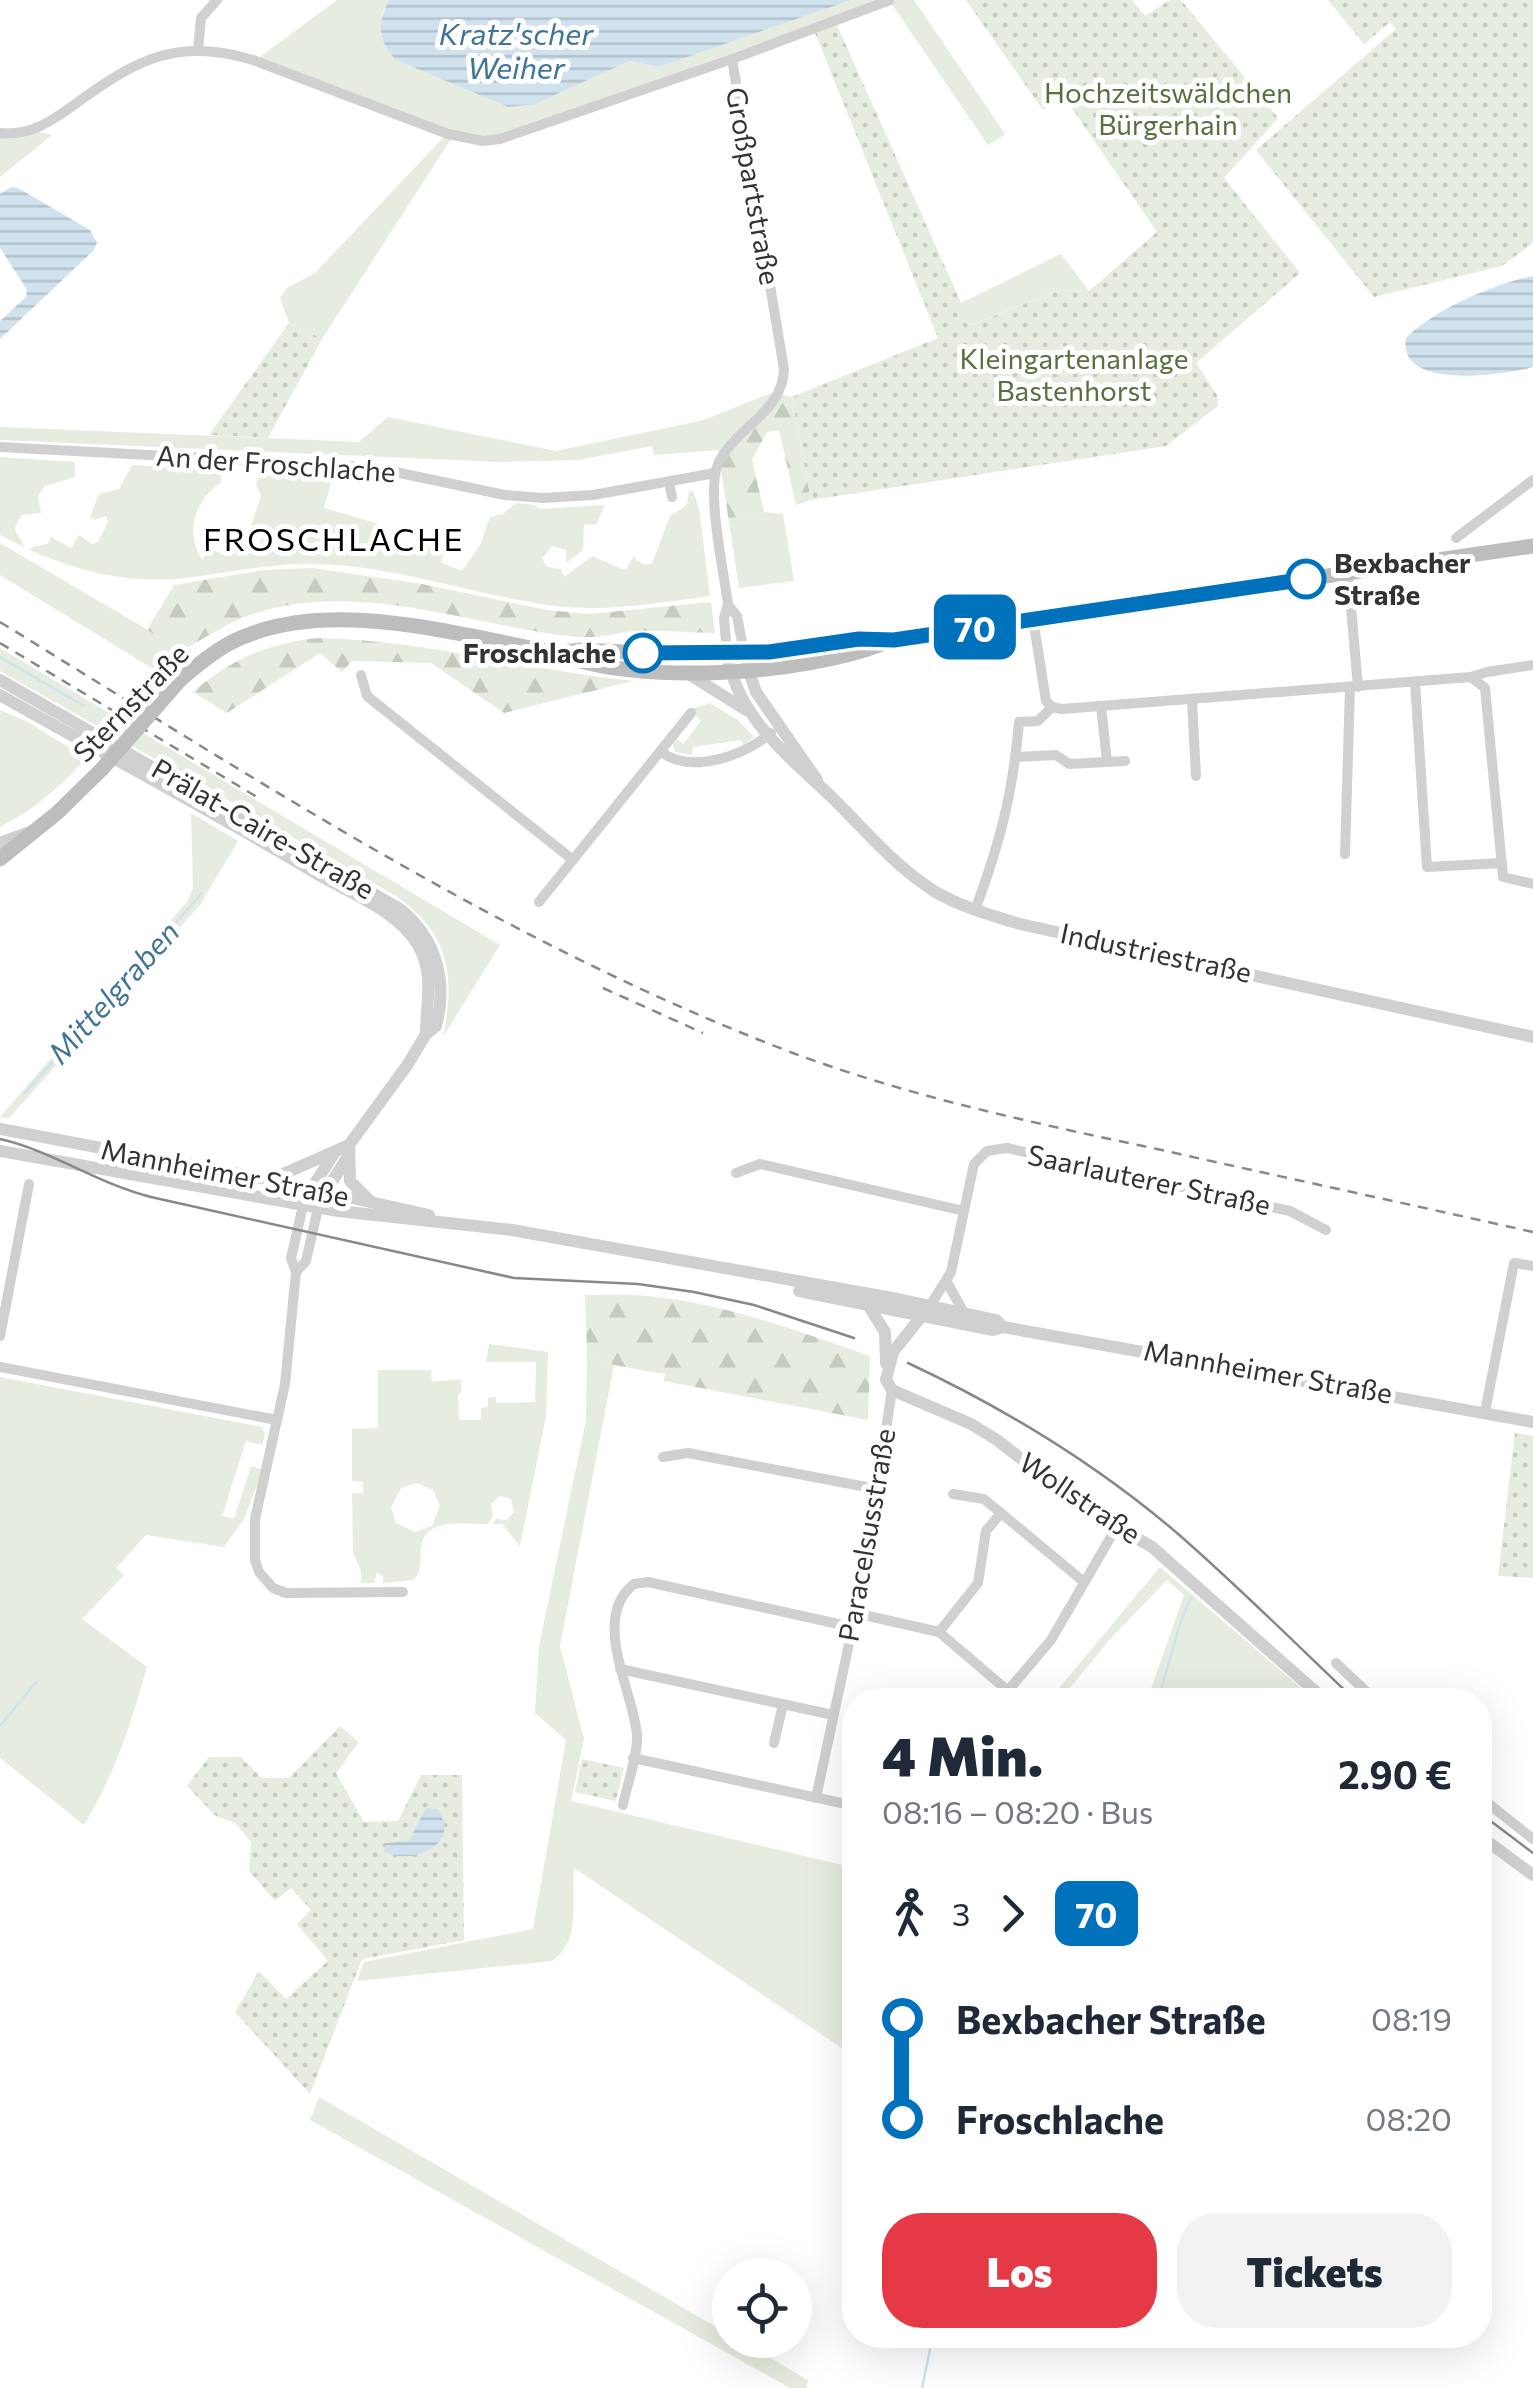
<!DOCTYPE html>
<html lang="de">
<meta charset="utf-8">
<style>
body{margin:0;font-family:Commissioner,sans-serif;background:#f2f2f3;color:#1f2937;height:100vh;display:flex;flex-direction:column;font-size:38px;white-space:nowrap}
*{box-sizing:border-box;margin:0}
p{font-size:32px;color:#747a83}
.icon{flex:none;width:55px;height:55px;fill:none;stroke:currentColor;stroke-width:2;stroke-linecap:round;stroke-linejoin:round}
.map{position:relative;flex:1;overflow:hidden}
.panel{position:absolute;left:842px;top:1688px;width:650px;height:660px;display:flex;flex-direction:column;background:#fff;border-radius:40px;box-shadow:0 10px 40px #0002}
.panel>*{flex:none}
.badge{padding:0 20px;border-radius:15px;font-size:35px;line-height:65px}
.tools{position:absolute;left:712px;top:2258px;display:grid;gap:20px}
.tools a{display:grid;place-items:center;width:100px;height:100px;border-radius:50%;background:#fff;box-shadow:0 10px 40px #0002;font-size:50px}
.map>.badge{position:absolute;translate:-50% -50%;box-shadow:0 0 0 5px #fff}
.legs{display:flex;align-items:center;gap:15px;height:110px;padding:0 40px;font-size:32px}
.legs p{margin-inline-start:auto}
.summary{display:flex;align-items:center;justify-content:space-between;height:170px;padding:0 40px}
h1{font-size:55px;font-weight:800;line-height:75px}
.cta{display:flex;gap:20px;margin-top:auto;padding:20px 40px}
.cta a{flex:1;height:115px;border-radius:40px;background:#e63946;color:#fff;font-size:40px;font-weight:800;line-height:115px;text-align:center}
.cta a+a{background:#f2f2f3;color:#1f2937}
ul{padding:0 40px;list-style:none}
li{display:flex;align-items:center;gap:35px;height:100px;font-size:38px}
li i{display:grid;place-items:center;width:15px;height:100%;margin:0 12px;background:currentColor}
li i::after{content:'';width:25px;height:25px;margin:-12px;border:8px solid;border-radius:50%;background:#fff}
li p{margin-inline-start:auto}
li:first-child i{background:linear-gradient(#0000 50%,currentColor 0)}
li:last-child i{background:linear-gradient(currentColor 50%,#0000 0)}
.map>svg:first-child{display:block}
.grass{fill:#e6ecdf;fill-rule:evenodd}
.forest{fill:url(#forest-firs)}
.park{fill:url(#park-dots)}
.water{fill:url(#water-rules)}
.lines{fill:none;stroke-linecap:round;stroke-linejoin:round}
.stream{stroke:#cfe2ee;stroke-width:2.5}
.minor{stroke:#d0d0d0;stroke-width:10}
.tertiary{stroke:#d0d0d0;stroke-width:12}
.secondary{stroke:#bdbdbd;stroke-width:15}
.tram{stroke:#888;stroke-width:2.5}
.rail{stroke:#888;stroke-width:2.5;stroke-dasharray:10 8;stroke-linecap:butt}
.secondary-bridge{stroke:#bdbdbd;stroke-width:15}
.line-1-casing{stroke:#fff;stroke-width:22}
.line-1{stroke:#0072bc;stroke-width:15}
.stop-1-dot{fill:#fff;stroke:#0072bc;stroke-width:5}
.labels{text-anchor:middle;stroke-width:10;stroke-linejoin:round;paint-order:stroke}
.park-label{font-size:28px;fill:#56703f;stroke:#fff}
.street-label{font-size:28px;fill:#333;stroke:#fff}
.stop-label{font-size:28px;font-weight:bold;fill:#333;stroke:#fff;text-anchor:start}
.water-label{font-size:30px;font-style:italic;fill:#3f7597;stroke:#fff}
.quarter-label{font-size:32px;letter-spacing:2.5px;fill:#000;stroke:#fff}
</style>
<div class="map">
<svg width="1533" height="2388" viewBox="0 0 1533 2388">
<defs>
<pattern id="forest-firs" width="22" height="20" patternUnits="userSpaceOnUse" patternTransform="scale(2.5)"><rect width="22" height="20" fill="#e6ecdf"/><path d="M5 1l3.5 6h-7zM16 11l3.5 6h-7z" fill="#c6cbc0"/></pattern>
<pattern id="park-dots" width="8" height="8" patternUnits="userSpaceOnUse" patternTransform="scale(2.5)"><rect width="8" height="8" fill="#e6ecdf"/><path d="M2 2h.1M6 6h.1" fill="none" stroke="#c6cbc0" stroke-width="1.8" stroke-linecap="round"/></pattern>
<pattern id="water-rules" width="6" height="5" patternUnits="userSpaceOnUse" patternTransform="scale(2.5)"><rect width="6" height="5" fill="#cfe2ee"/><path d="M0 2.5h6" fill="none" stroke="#b2c2cd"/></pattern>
</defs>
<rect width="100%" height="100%" fill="#fff"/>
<g class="grass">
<path d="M337 0H389L382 14 396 60 508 107 535 103 629 61 659 67 851 0H883L500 135 483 137 450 131 257 59Z"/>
<path d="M896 0H914L1005 134 988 145 891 3Z"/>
<path d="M39 132 52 135 0 177V137Z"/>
<path d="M444 137 451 139 322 339 289 323 280 298 287 288 315 273Z"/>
<path d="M1061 254 1089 291 1060 290 970 325 961 303Z"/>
<path d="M771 393 718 450 654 455 652 446 578 460 501 462 0 440V427L359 442 388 417 556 451 704 420Z"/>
<path d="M0 457 75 462V477L45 486 38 496 41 513 22 515C8 534 20 532 24 547L0 535Z"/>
<path d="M132 465 221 470V483C194 500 185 532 202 560L211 549 228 557 238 544 249 552 256 550 266 530 264 524 251 526 261 496 256 484 261 472 333 476 324 508 379 524 387 544 396 551 417 554 434 544 448 542 441 562 462 571 480 545 490 517 503 514 516 503 535 505 540 509 605 505 596 525 584 524 583 550 566 563V550L552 546 542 558 547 567 561 569 564 577 592 556 625 570 635 555 636 560 645 565 652 563 670 516 687 505 689 491H693L699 508 710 596C663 602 615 611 567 607 484 599 404 567 320 564 274 562 230 573 185 578 129 584 80 572 30 550L32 547 48 544 51 537 71 548 79 535 92 544 98 542 108 522 106 516 95 520 90 517 99 494 119 489Z"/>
<path d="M764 512 783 514 794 581 739 588 729 522Z"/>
<path d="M0 543 182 650 160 673 0 575Z"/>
<path d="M0 648 500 945 443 1037C456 974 449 930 391 893L0 671Z"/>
<path d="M710 703 738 720 754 737 743 745 741 740 693 747 692 755 675 752 673 745 677 739 683 744 701 721 691 709Z"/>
<path d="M0 710 26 721 86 758C61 786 34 810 0 827Z"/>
<path d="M191 813 238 841 200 905 9 1118 0 1117 186 903 193 889Z"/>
<path d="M489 1344 548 1352 546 1417 520 1546 502 1524H493L496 1519 507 1520 514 1512 511 1499 500 1496 491 1504 493 1516 488 1524C464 1525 423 1516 421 1549 420 1561 422 1570 414 1580L383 1583V1576L377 1573 374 1583H361V1570L353 1553 352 1493H363V1482L352 1481V1429L378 1428V1370H431L432 1382 461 1379V1393L458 1394 459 1420H481V1408L488 1407V1398L496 1397V1403L535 1402 536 1362H486ZM417 1483 433 1490 440 1506 432 1526 415 1532 396 1523 391 1508 401 1488Z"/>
<path d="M587 1354 614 1365 560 1646 584 1739 571 1801 855 1868V2057L574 1868C571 1900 582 1941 552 1961L357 1981 364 1962 533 1929 566 1740 535 1713 539 1646 586 1420Z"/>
<path d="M0 1377 262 1427 265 1435 262 1445 246 1441 222 1516 234 1519 251 1466 263 1470 244 1519 224 1547 146 1535 116 1568 124 1575 82 1619 147 1667C129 1729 117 1769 84 1825L0 1758Z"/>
<path d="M1160 1567 1315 1700H1147L1184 1595 1167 1580 1111 1638 1060 1700H1049Z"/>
<path d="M319 2097 730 2335V2340H739L808 2380 806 2388H790L310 2120Z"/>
</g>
<g class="forest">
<path d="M771 393 792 397 811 500 796 505 779 430 767 432 752 459 764 512 729 522 718 450Z"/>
<path d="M312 568 422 584 547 610 589 614 711 602 715 633C690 633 664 630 638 631 618 632 598 639 577 637 470 626 357 578 250 615 225 623 205 639 182 650L147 630 174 585 263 570Z"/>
<path d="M319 638C425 640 528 670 633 681L504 713 431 663 352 661 342 672 320 653 227 713 193 692C230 660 270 642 319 638Z"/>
<path d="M585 1295C606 1295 627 1294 647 1296 724 1303 797 1331 870 1356L868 1420 664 1381 665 1374 614 1365 587 1354Z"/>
</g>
<g class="park">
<path d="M966 0H1132L1145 16 1170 0H1181L1278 118 1224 178 1300 273 1196 363 1217 395 1218 406 1166 446 811 500 792 397 938 338 815 33 837 25 971 325 1060 290 1089 291 1157 232 1064 97 1043 110Z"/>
<path d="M1328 0H1533V243L1502 266 1374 297 1256 150 1396 29 1390 22 1364 44Z"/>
<path d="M289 323 322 339 268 438 209 435Z"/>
<path d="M1515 1433 1533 1436V1578L1498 1576Z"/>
<path d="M340 1726 359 1742 336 1773 364 1822 398 1821 421 1775H462L464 1940 362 1959 310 2094 235 2012 259 1971 286 1999 328 1961 297 1924 311 1910 291 1888 275 1901 249 1871 251 1842 235 1823 216 1816 187 1786 209 1757H241L262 1778H289Z"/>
<path d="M582 1759 624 1768 616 1801 575 1792Z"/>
</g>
<g class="water">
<path d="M389 0H851L659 67 629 61 535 104 508 107 396 60C378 41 377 24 389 0Z"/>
<path d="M11 187 18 188 90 230 97 243 93 251 0 339V321L27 296 26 288 0 248V194Z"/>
<path d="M1533 276V367C1505 375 1396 391 1406 338 1433 310 1496 283 1533 276Z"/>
<path d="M426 1808 437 1809C464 1842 412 1868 384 1851L386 1843 409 1841Z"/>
</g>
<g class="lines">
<g class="stream">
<path d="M0 657 84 706"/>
<path d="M25 1093 202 893"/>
<path d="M1158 1700 1180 1624 1191 1597"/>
<path d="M0 1726 36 1682"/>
<path d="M922 2388 933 2335"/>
</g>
<g class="minor">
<path d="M198 50 201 18 217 0"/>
<path d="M0 133C32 136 53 120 78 102 137 59 179 37 253 60L448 134 483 141 500 139 732 59 890 0"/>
<path d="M0 447 371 467 505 495 543 498 593 495 715 473"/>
<path d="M669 482 672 497"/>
<path d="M1456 538 1533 480"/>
<path d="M1348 573 1358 687"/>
<path d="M728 605 737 616 744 653"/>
<path d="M1033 619 1046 701 1052 707 1062 709 1471 677 1485 688 1503 877 1533 884"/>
<path d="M727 654 724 618 728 605C724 572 706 491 718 464 735 427 783 413 784 369L732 59"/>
<path d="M361 675 367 696 573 860"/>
<path d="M1471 677 1487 672 1533 665"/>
<path d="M1415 682 1427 867 1502 863"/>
<path d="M1192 701 1196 776"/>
<path d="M1101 706 1107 762"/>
<path d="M661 752C693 775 744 755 771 733"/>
<path d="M1016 757 1056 755 1069 764 1125 761"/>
<path d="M1345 854 1350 688"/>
<path d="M539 902 691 713"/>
<path d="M975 910C1000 843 1013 793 1019 722L1038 721 1052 707"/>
<path d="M736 1173 760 1164 964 1211"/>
<path d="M303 1206 291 1258 296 1272 285 1384 255 1519V1560L259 1572 273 1588 286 1593 403 1592"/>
<path d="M296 1272 306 1261 318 1208"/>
<path d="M947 1282 964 1313"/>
<path d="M930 1306 951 1272 974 1164 987 1151 1007 1148 1290 1211 1326 1230"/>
<path d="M0 1336 29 1184"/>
<path d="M0 1367 277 1420"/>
<path d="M1485 1412 1514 1263 1533 1266"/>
<path d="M663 1457 688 1453 877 1489"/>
<path d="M953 1494 984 1499 1001 1513"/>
<path d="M855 1613 939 1632 1008 1691"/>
<path d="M939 1632 978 1583 986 1531 1001 1513 1084 1582"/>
<path d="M1336 1663 1375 1700"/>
<path d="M620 1669 833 1715"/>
<path d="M1000 1700 1051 1640 1116 1528"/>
<path d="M774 1743 783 1704"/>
<path d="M633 1758 855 1806"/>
<path d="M1480 1797 1533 1839"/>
<path d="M816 1798 865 1569 892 1390"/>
<path d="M623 1805C627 1784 638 1756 637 1735 634 1693 590 1618 634 1584L648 1582 852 1627"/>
</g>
<g class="tertiary">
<path d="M727 654C737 713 780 749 822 788 859 822 890 863 934 891 961 907 990 915 1020 924L1533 1037"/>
<path d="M747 666 756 692 817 780"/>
<path d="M687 673 746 710"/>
<path d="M0 680 400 909C436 938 448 981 436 1026L426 1034 408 1064 349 1145 350 1181 371 1202"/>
<path d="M0 695C106 755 214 812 319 875 351 893 399 912 418 945 435 975 426 1002 426 1034"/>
<path d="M0 843 30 832"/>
<path d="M0 1129 266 1179 429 1215"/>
<path d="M0 1151 338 1211 512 1230 898 1299 996 1320 1003 1327"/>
<path d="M274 1178 349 1145"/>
<path d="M308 1194 335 1152"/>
<path d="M323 1196 347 1158"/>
<path d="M799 1291 993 1330 1003 1327 1533 1422"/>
<path d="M868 1305 885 1332 886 1363"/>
<path d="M924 1313 893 1352 886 1380 892 1390 971 1424 997 1440 1080 1505 1152 1547 1325 1700"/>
<path d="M1480 1836 1533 1875"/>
</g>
<g class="secondary">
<path d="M556 653 581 650 669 654 769 653 859 639H893L1533 546"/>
<path d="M180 680C196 666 212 653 230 643 324 594 458 635 556 653 638 686 800 675 882 644"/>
<path d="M0 859 57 813 102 769"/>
</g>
<g class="tram">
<path d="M0 1139C53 1151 98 1184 151 1197L514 1278 638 1284 694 1292 754 1305 854 1338"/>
<path d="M908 1363C1004 1408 1096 1464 1177 1533 1239 1587 1296 1644 1355 1700"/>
<path d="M1480 1813 1533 1853"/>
</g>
<g class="rail">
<path d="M0 622C257 780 510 946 793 1053 911 1097 1034 1123 1157 1149 1282 1177 1408 1204 1533 1232"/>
<path d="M0 643 262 800"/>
<path d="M603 988 703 1033"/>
</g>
<path class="secondary-bridge" d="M102 769 180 680"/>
</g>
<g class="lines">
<defs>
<path id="line-1" d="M643 653 769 652 859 639 894 640 1306 579"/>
</defs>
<use href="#line-1" class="line-1-casing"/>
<use href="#line-1" class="line-1"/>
</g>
<g class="stop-1-dot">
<circle cx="1306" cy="579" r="18"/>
<circle cx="643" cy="653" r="18"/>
</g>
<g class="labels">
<g class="park-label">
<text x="1168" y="103">Hochzeitswäldchen<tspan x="1168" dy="32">Bürgerhain</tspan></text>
<text x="1074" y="369">Kleingartenanlage<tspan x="1074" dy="32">Bastenhorst</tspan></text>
</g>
<g class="street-label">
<text transform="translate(753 186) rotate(80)" y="10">Großpartstraße</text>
<text transform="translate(276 464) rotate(4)" y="10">An der Froschlache</text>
<text transform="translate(131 703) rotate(-46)" y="10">Sternstraße</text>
<text transform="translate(263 829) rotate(30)" y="10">Prälat-Caire-Straße</text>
<text transform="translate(1156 953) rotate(12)" y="10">Industriestraße</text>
<text transform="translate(225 1173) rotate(11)" y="10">Mannheimer Straße</text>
<text transform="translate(1149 1180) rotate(12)" y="10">Saarlauterer Straße</text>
<text transform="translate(1268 1372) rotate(10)" y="10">Mannheimer Straße</text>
<text transform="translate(1080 1498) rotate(34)" y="10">Wollstraße</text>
<text transform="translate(867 1535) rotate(-80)" y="10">Paracelsusstraße</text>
</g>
<g class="stop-label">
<text x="1334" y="573">Bexbacher<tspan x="1334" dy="32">Straße</tspan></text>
<text x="616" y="663" text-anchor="end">Froschlache</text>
</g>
<g class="water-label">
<text x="516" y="45">Kratz'scher<tspan x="516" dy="34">Weiher</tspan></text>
<text transform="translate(114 993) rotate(-48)" y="10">Mittelgraben</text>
</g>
<g class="quarter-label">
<text x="334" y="551">FROSCHLACHE</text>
</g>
</g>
</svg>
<div class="tools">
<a><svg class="icon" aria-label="locate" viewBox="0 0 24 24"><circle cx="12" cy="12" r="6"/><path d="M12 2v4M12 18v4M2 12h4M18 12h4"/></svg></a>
</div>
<b class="badge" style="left:975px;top:627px;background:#0072bc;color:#fff">70</b>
<section class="panel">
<div class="summary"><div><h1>4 Min.</h1><p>08:16 – 08:20 · Bus</p></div><b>2.90 €</b></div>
<div class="legs"><svg class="icon" aria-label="walk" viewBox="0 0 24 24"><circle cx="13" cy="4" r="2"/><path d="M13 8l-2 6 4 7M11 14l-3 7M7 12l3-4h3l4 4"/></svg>3<svg class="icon" aria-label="forward" viewBox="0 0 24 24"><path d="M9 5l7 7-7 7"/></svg><b class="badge" style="background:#0072bc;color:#fff">70</b></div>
<ul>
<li><i style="color:#0072bc"></i><b>Bexbacher Straße</b><p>08:19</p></li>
<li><i style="color:#0072bc"></i><b>Froschlache</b><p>08:20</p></li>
</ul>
<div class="cta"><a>Los</a><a>Tickets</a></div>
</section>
</div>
